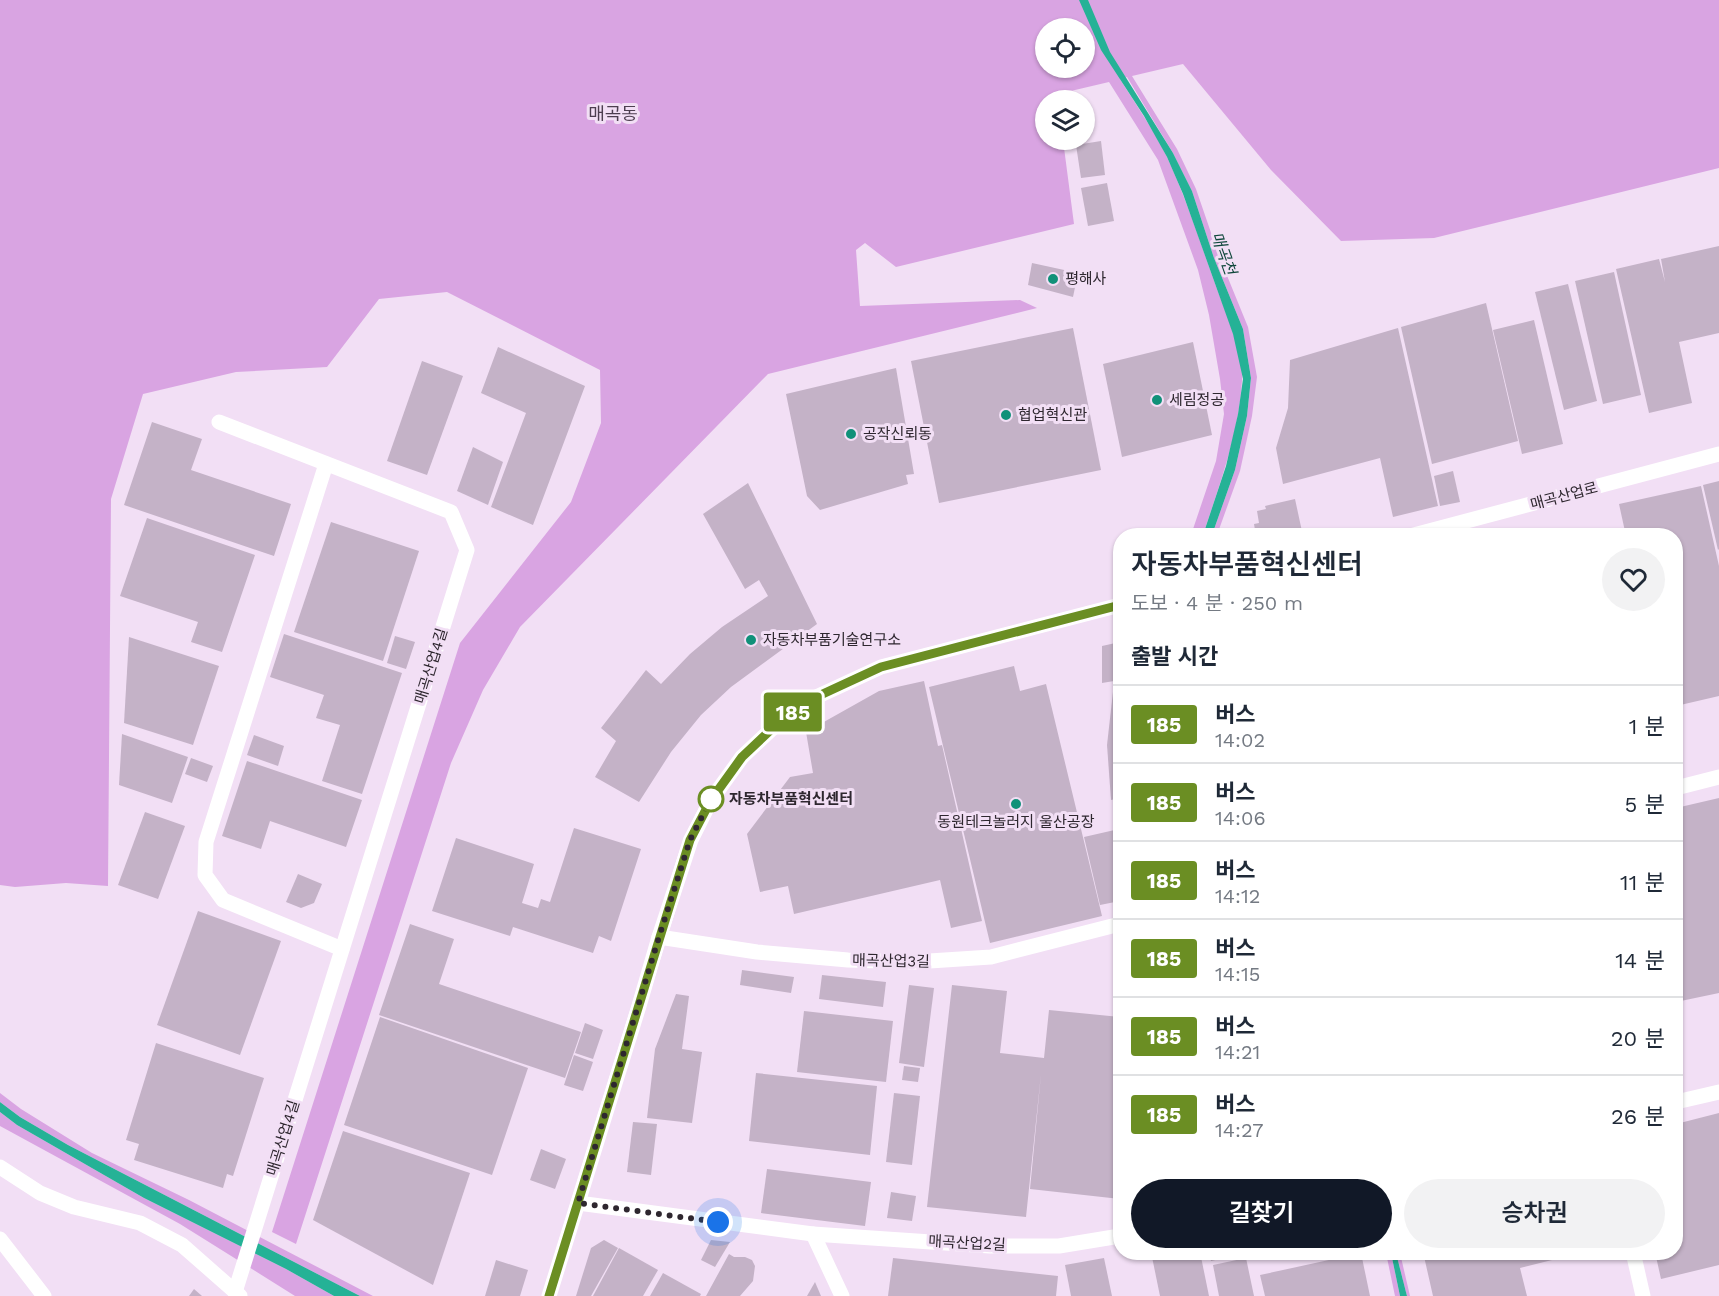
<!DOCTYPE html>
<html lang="ko">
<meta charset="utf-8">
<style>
body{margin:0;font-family:"Work Sans","Noto Sans KR",sans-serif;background:#f2f2f3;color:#1f2937;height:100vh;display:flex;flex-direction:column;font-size:22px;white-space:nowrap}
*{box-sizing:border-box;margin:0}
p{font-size:20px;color:#747a83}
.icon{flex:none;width:33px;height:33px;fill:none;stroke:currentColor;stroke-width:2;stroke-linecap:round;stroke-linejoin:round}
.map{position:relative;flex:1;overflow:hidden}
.details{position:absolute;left:1113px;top:528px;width:570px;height:732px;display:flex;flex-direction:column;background:#fff;border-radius:24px;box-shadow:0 2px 4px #0004}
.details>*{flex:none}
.badge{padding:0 12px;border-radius:4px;font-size:21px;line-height:39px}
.fabs{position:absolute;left:1035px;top:18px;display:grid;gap:12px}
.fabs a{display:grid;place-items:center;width:60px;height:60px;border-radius:50%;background:#fff;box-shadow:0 2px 4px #0004;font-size:30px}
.you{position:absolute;width:30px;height:30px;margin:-15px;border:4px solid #fff;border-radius:50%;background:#1a73e8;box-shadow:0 0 0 9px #1a73e833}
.map>.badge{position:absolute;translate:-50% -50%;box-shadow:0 0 0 3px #fff}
h2{padding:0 18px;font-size:22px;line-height:54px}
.round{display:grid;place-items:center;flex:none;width:63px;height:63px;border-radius:32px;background:#f2f2f3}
.head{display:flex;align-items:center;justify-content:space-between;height:102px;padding:0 18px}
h1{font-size:28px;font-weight:600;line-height:45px}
.primary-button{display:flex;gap:12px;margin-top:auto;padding:12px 18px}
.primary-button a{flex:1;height:69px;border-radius:36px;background:#111827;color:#fff;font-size:24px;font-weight:600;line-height:69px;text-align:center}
.primary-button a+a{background:#f2f2f3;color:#1f2937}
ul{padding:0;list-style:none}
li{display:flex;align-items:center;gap:18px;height:78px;padding:0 18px;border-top:2px solid #e0e1e3}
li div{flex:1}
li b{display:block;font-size:22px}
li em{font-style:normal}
li .badge{min-width:66px;font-weight:700;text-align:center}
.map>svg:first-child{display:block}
.green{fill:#d9a4e2;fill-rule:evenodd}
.water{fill:#25b296}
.building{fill:#c4b2c7}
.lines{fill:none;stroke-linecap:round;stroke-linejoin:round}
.street{stroke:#fff;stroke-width:15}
.line-casing{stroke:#fff;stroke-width:14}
.line{stroke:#6b8e23;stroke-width:9}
.walk{stroke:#2e272f;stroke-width:6;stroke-dasharray:0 10.8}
.poi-dot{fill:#109179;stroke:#f2dff5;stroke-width:2}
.stop-dot{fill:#fff;stroke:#6b8e23;stroke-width:3}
.labels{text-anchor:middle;stroke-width:6;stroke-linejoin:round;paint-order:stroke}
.poi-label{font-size:15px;fill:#2e272f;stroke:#f2dff5;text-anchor:start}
.street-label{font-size:15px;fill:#2e272f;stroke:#f2dff5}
.stop-label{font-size:15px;font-weight:bold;fill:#2e272f;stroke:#f2dff5;text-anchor:start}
.water-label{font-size:16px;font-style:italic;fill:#10483c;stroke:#f2dff5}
.quarter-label{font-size:18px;fill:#4d3e50;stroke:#f2dff5}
</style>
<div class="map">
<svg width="1719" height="1296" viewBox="0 0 1719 1296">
<rect width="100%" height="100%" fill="#f2dff5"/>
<g class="green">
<path d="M0 0H1719V168L1434 238 1341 241 1271 170 1183 64 1132 76 1177 149 1196 189 1219 256 1248 327 1257 377 1252 416 1240 471 1217 535H1212L1235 470 1247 416 1251 378 1243 329 1214 258 1192 191 1173 153 1127 77 1120 79C1136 105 1154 130 1167 157 1187 200 1201 245 1217 289 1226 313 1244 356 1242 381 1239 434 1219 486 1203 535H1191L1216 461 1224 414 1220 379 1209 315 1198 270 1158 160 1109 82 1058 94 1059 100H1046V140H1063L1074 224 896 267 865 243 856 250 860 306 1020 300 1037 308 768 374 520 627 483 690 451 763 296 1244 272 1232 460 643 571 502 601 423 600 370 447 292 379 299 327 367 236 372 143 394 111 499 108 886 66 883 15 887 0 885ZM1046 28H1084V68H1046Z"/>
<path d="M0 1093 21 1109 92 1153 189 1200 373 1296H360L68 1145 20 1117 0 1102Z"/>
<path d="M0 1112 17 1125 144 1198 286 1269 334 1296H295L180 1224 0 1126Z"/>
<path d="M1386 1253H1391L1400 1296H1395Z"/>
<path d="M1396 1253H1400L1410 1296H1407Z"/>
</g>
<g class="water">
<path d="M1079 0H1088L1110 52 1173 153 1192 191 1214 258 1243 329 1251 378 1247 416 1235 470 1212 535H1203L1226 466 1238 414 1243 379 1233 334 1183 194 1167 157 1144 116 1101 50Z"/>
<path d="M0 1102 20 1117 68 1145 360 1296H334L286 1269 144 1198 17 1125 0 1112Z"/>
<path d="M1391 1253H1396L1407 1296H1400Z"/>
</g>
<g class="building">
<path d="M1101 141 1105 175 1081 178 1076 145Z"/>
<path d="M1107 183 1114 221 1088 226 1081 188Z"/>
<path d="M1719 246V333L1679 342 1692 403 1649 413 1616 269 1659 259 1665 282 1661 259Z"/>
<path d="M1032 263 1078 273 1073 297 1028 285Z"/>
<path d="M1614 272 1641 395 1603 404 1575 281Z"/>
<path d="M1568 284 1597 401 1564 410 1535 292Z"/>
<path d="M1486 303 1518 441 1432 464 1401 327Z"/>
<path d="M1534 320 1563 444 1522 454 1493 330Z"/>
<path d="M1073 328 1101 470 939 503 911 361Z"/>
<path d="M1398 328 1438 506 1393 517 1380 458 1283 484 1276 448 1288 408 1290 360Z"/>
<path d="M1193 342 1212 435 1122 457 1103 364Z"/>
<path d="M498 347 585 386 533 525 491 507 526 413 481 393Z"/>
<path d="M422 361 463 376 427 475 387 461Z"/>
<path d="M896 368 914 474 906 475 908 484 820 510 807 496 786 394Z"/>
<path d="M152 422 202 439 191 470 291 504 274 556 124 505Z"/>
<path d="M473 447 503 462 488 505 457 491Z"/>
<path d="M1453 471 1460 502 1440 506 1434 476Z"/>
<path d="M1719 481V549L1718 550 1703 485Z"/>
<path d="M748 483 817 624 731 687 701 715 671 752 639 802 595 777 616 741 601 728 646 670 661 684 690 654 722 627 768 596 759 580 745 589 703 514Z"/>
<path d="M1701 486 1719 566V696L1676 706V536H1626L1619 504Z"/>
<path d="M1295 499 1303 536H1256L1254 524 1259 523 1257 511 1266 509 1265 506Z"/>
<path d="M147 518 255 555 222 652 191 642 198 622 120 596Z"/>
<path d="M331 522 419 551 383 661 294 632Z"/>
<path d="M284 634 402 673 362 794 322 781 340 725 316 718 324 695 270 677Z"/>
<path d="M395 636 415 642 406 669 387 663Z"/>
<path d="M129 637 219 666 193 745 124 723Z"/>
<path d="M1120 642V680L1102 683V646Z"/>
<path d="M1014 666 1020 691 1046 684 1102 916 990 943 929 687Z"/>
<path d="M924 681 938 746 942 745 982 921 951 928 940 880 794 914 788 886 760 892 747 834 790 777 813 773 806 732 879 691Z"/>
<path d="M1114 683H1120V798L1111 800 1107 745Z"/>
<path d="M122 734 188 757 172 803 119 785Z"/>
<path d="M254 735 284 746 278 766 247 755Z"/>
<path d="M191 758 213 766 207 782 185 774Z"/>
<path d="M247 761 362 800 346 847 270 821 261 849 222 836Z"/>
<path d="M1719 798V993L1676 1002V808Z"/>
<path d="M145 812 185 826 158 899 118 885Z"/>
<path d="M574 828 641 849 611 941 599 936 593 953 513 927 510 936 432 911 456 838 534 864 522 903 538 908 541 899 550 902Z"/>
<path d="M1119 829 1120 901 1100 905 1084 837Z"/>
<path d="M298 874 322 884 314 903 301 908 286 902Z"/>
<path d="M198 911 281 941 240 1055 157 1025Z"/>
<path d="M410 924 454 939 439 984 581 1032 565 1078 379 1015Z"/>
<path d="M742 970 794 977 791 993 740 985Z"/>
<path d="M822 975 886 982 883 1007 819 999Z"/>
<path d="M909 985 934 988 924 1067 899 1063Z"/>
<path d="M952 985 1007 991 1000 1053 1044 1058 1049 1010 1120 1017V1199L1030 1189 1041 1074 1026 1217 927 1207Z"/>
<path d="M676 994 689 996 682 1049 702 1052 692 1123 647 1118 655 1049Z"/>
<path d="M804 1011 893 1021 886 1082 797 1072Z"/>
<path d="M380 1017 528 1068 492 1175 344 1125Z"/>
<path d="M585 1023 603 1030 593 1059 575 1053Z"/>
<path d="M156 1043 264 1078 233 1176 227 1174 223 1188 134 1160 139 1144 126 1140Z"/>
<path d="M574 1055 593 1062 583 1091 564 1085Z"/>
<path d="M904 1066 920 1068 918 1082 902 1080Z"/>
<path d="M756 1073 877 1086 870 1155 749 1141Z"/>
<path d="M894 1093 920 1096 912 1165 886 1162Z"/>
<path d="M1719 1113V1265L1661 1279 1655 1252H1676V1134H1678L1676 1124Z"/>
<path d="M633 1122 657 1124 651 1175 627 1172Z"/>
<path d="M343 1131 470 1173 433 1285 313 1220Z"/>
<path d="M541 1149 566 1159 555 1189 530 1180Z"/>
<path d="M767 1169 871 1182 865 1226 761 1213Z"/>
<path d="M891 1192 916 1196 912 1221 887 1218Z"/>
<path d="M604 1240 618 1248 591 1296H576L591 1248Z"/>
<path d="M711 1240 730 1242 715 1267 701 1260Z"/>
<path d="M619 1248 658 1270 643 1296H593Z"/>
<path d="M1151 1252H1200L1209 1296H1160Z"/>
<path d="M1209 1252H1245V1253L1211 1261Z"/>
<path d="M1423 1252H1580V1253L1520 1268 1527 1296H1433Z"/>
<path d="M1361 1253 1370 1296H1265L1260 1275Z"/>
<path d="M729 1254 734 1257H745L752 1260 755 1266 753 1281 740 1296H706Z"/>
<path d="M893 1258 1058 1276 1056 1296H888Z"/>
<path d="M1104 1258 1112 1296H1071L1065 1265Z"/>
<path d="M1246 1258 1254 1296H1219L1213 1265Z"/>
<path d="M496 1260 528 1270 520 1296H485Z"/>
<path d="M663 1273 701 1294 700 1296H650Z"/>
<path d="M815 1282 821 1296H807Z"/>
<path d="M194 1289 202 1296H189Z"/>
</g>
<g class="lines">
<g class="street">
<path d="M219 422 451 512 467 550 235 1292"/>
<path d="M326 464 206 842 205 875 223 900 342 949"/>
<path d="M1410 536 1719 454"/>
<path d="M1676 788 1719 777"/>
<path d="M659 937 757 952 848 960 914 962 991 957 1120 924"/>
<path d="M1676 1102 1719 1092"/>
<path d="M0 1167 40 1193 74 1207 140 1223 182 1245 240 1296"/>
<path d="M578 1203 813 1234 842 1296"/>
<path d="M813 1234 990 1246H1059L1120 1236"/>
<path d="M0 1239 44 1296"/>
<path d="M1633 1252 1643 1296"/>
<path d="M549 1296 639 1006 659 937 691 840 711 800 742 757 778 723 814 698 881 667 1120 605"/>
</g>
</g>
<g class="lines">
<defs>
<path id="line" d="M549 1296 690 840 711 800 742 757 778 723 814 698 881 667 1120 605"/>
</defs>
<use href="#line" class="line-casing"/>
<use href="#line" class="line"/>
<path class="walk" d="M711 799 690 840 659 937 578 1203 718 1222"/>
</g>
<g class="poi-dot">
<circle cx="1053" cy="279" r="6"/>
<circle cx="1157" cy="400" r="6"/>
<circle cx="1006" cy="415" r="6"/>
<circle cx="851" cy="434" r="6"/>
<circle cx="751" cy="640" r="6"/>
<circle cx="1016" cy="804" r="6"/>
</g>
<circle class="stop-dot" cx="711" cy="799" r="12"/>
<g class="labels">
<g class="poi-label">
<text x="1065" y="284">평해사</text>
<text x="1169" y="405">세림정공</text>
<text x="1018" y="420">협업혁신관</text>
<text x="863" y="439">공작신뢰동</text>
<text x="763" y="645">자동차부품기술연구소</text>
<text x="1016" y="827" text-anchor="middle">동원테크놀러지 울산공장</text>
</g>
<g class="street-label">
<text transform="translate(1564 496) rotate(-15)" y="5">매곡산업로</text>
<text transform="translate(431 666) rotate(-73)" y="5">매곡산업4길</text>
<text transform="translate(891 961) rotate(1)" y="5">매곡산업3길</text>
<text transform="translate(283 1138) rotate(-73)" y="5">매곡산업4길</text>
<text transform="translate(967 1243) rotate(3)" y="5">매곡산업2길</text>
</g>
<g class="stop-label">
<text x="729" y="804">자동차부품혁신센터</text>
</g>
<g class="water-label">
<text transform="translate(1224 253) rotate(70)" y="6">매곡천</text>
</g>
<g class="quarter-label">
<text x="613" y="120">매곡동</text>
</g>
</g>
</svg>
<div class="fabs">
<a><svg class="icon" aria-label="locate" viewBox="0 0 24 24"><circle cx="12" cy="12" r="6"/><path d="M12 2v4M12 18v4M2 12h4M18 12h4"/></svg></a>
<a><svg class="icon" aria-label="layers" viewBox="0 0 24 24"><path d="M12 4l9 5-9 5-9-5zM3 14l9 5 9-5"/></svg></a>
</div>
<div class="you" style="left:718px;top:1222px"></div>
<b class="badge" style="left:793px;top:712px;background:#6b8e23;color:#fff">185</b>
<section class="details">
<div class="head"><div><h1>자동차부품혁신센터</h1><p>도보 · 4 분 · 250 m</p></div><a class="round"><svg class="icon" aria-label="heart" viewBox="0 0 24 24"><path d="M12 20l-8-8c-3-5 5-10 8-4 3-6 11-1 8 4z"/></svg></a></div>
<h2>출발 시간</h2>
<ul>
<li><span class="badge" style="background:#6b8e23;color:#fff">185</span><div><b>버스</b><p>14:02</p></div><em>1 분</em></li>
<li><span class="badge" style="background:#6b8e23;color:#fff">185</span><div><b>버스</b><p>14:06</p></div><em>5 분</em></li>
<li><span class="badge" style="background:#6b8e23;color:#fff">185</span><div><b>버스</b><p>14:12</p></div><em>11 분</em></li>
<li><span class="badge" style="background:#6b8e23;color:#fff">185</span><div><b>버스</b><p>14:15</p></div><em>14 분</em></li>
<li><span class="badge" style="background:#6b8e23;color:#fff">185</span><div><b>버스</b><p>14:21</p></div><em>20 분</em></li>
<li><span class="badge" style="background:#6b8e23;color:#fff">185</span><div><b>버스</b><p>14:27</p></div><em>26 분</em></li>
</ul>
<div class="primary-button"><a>길찾기</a><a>승차권</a></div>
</section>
</div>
